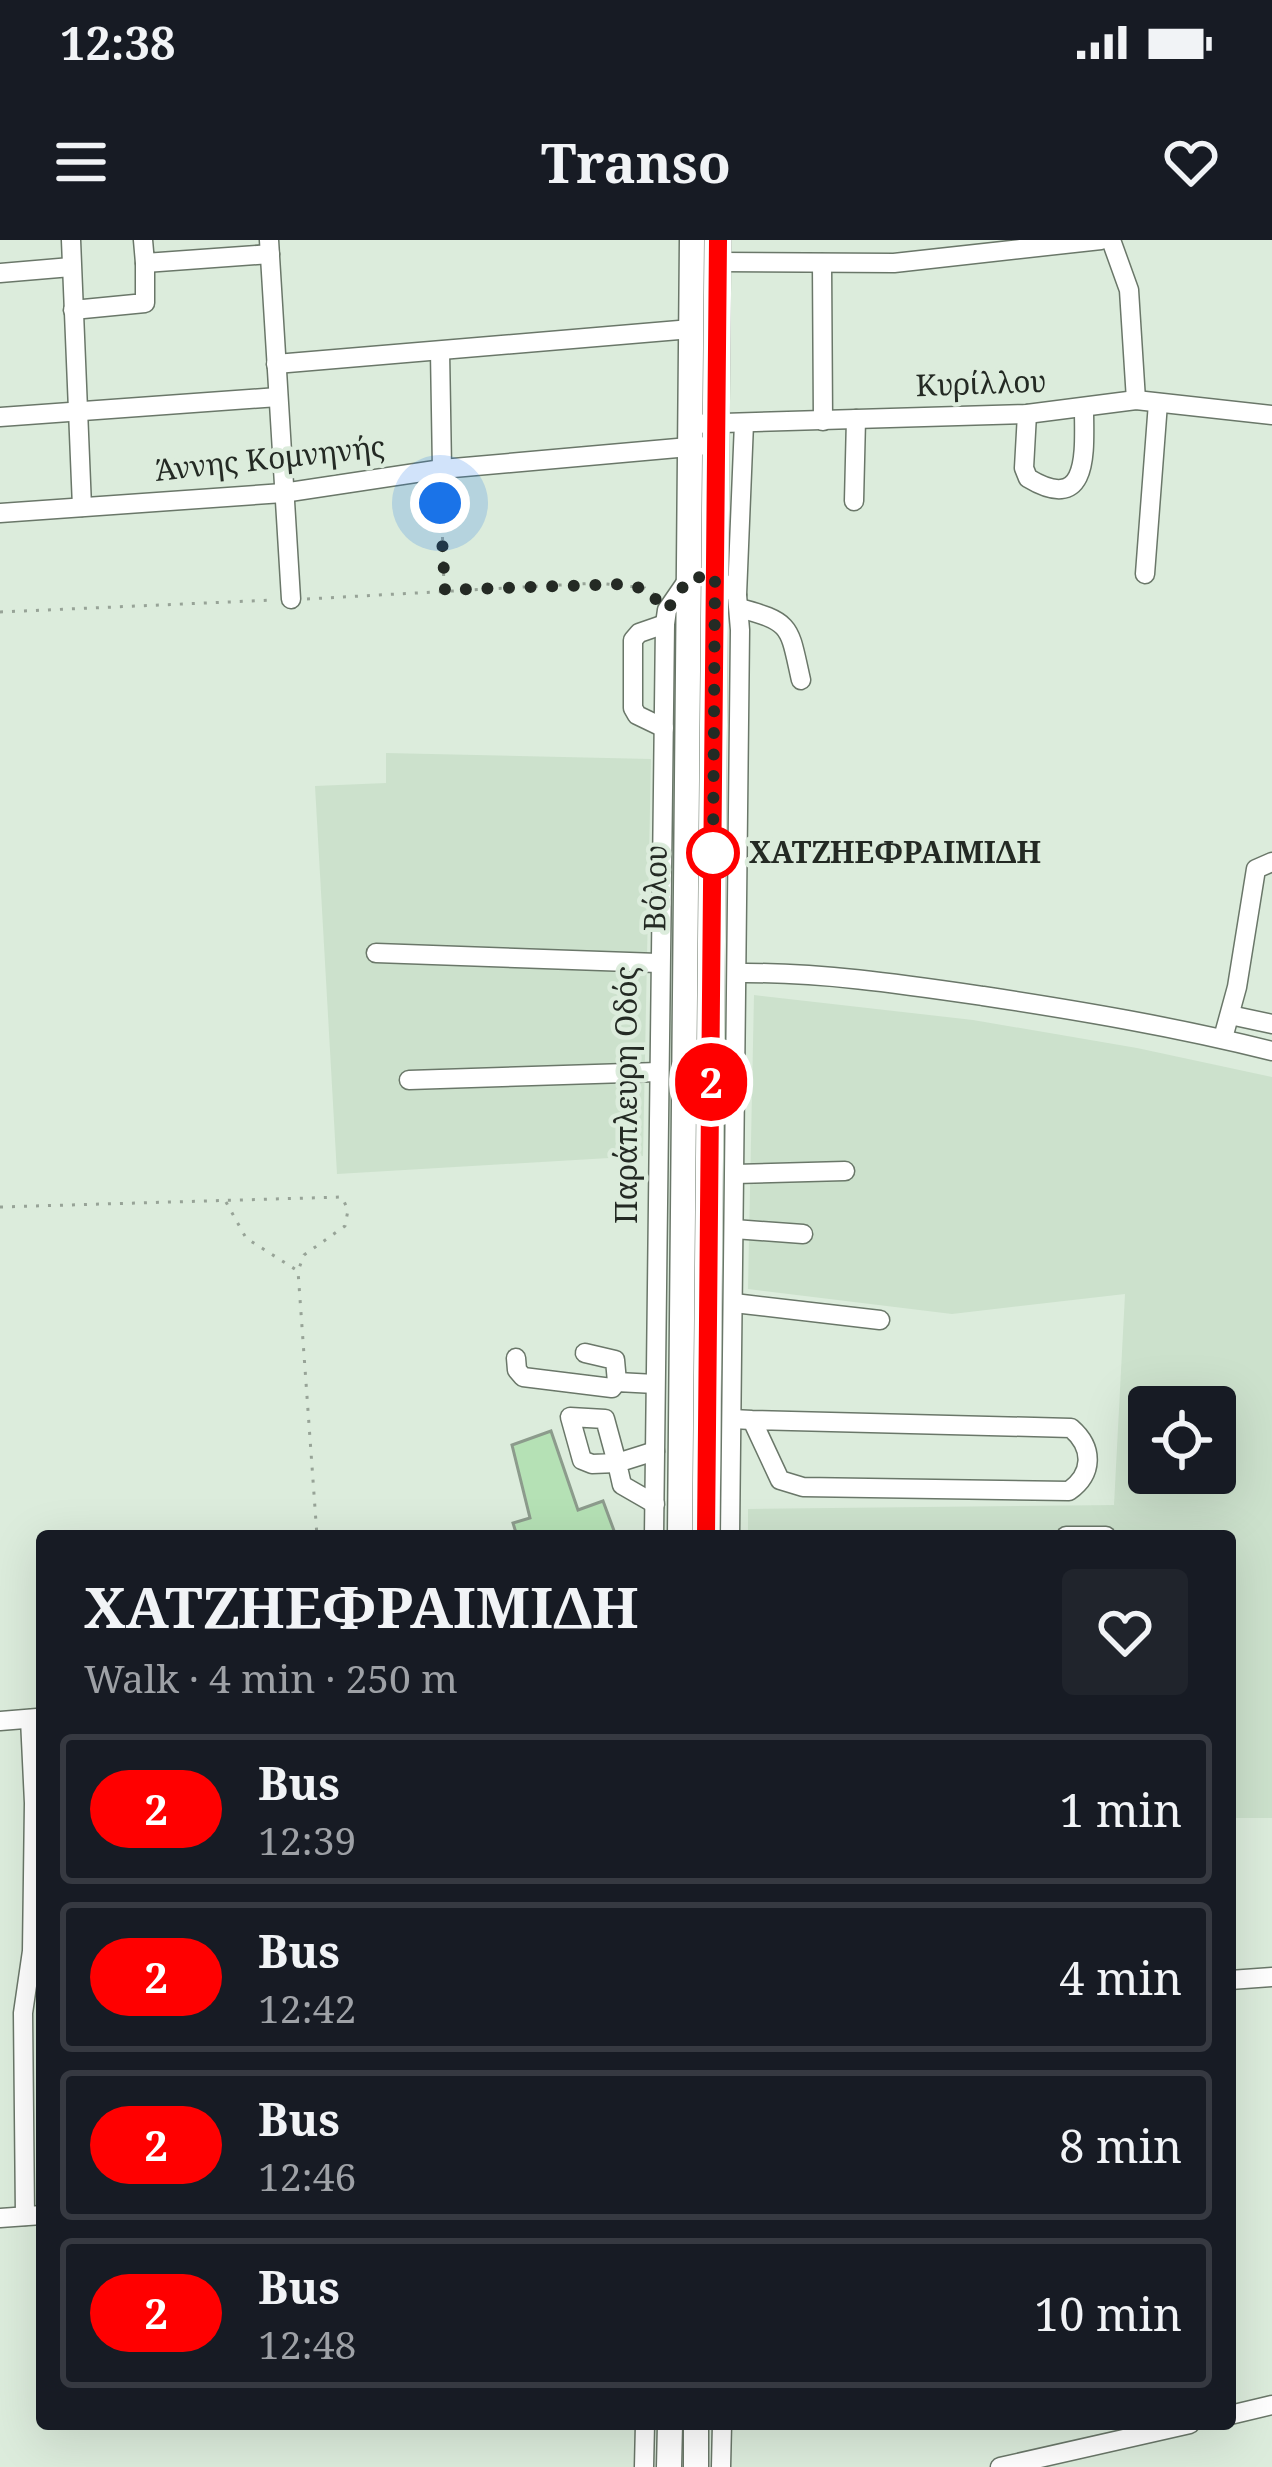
<!DOCTYPE html>
<meta charset="utf-8">
<style>
body{margin:0;font-family:"Noto Serif",serif;background:#20242c;color:#f1f3f6;height:100vh;display:flex;flex-direction:column;font-size:45px;white-space:nowrap}
*{box-sizing:border-box;margin:0}
p{font-size:39px;color:#9ea1a6}
.icon{flex:none;width:66px;height:66px;fill:none;stroke:currentColor;stroke-width:2;stroke-linecap:round;stroke-linejoin:round}
.map{position:relative;flex:1;overflow:hidden}
.drawer{position:absolute;left:36px;top:1290px;width:1200px;height:900px;display:flex;flex-direction:column;background:#171b24;border-radius:12px;box-shadow:0 12px 48px #0002}
.drawer>*{flex:none}
.badge{padding:0 24px;border-radius:39px;font-size:42px;line-height:78px}
.fabs{position:absolute;left:1128px;top:1146px;display:grid;gap:24px}
.fabs a{display:grid;place-items:center;width:108px;height:108px;border-radius:12px;background:#171b24;box-shadow:0 12px 48px #0002;font-size:60px}
.you{position:absolute;width:60px;height:60px;margin:-30px;border:9px solid #fff;border-radius:50%;background:#1a73e8;box-shadow:0 0 0 18px #1a73e833}
.map>.badge{position:absolute;translate:-50% -50%;box-shadow:0 0 0 6px #fff}
.round{display:grid;place-items:center;flex:none;width:126px;height:126px;border-radius:12px;background:#20242c}
.headline{display:flex;align-items:center;justify-content:space-between;height:204px;padding:0 48px}
h1{font-size:57px;font-weight:700;line-height:90px}
ul{padding:0;list-style:none}
li{display:flex;align-items:center;gap:36px;height:150px;margin:0 24px 18px;padding:0 24px;border:6px solid #363941;border-radius:12px}
li div{flex:1}
li b{display:block;font-size:45px}
li em{font-style:normal}
li .badge{min-width:132px;font-weight:700;text-align:center}
.status{display:flex;justify-content:space-between;align-items:center;height:84px;padding:0 60px;background:#171b24;direction:ltr}
.status svg{height:33px;fill:currentColor}
header{display:flex;justify-content:space-between;align-items:center;height:156px;padding:0 48px;background:#171b24;font-size:54px;font-weight:700}
.map>svg:first-child{display:block}
.built{fill:#cce1cc;fill-rule:evenodd}
.building{fill:#b5e1b5;stroke:#8c9b8c;stroke-width:3}
.lines{fill:none;stroke-linecap:round;stroke-linejoin:round}
.minor-casing{stroke:#6a7769;stroke-width:21}
.major-casing{stroke:#6a7769;stroke-width:27}
.path{stroke:#97a397;stroke-width:3;stroke-dasharray:3 9;stroke-linecap:butt}
.minor{stroke:#fff;stroke-width:18}
.major{stroke:#fff;stroke-width:24}
.line-casing{stroke:#fff;stroke-width:27}
.line{stroke:#f00;stroke-width:18}
.walk{stroke:#242a24;stroke-width:12;stroke-dasharray:0 21.6}
.stop-dot{fill:#fff;stroke:#f00;stroke-width:6}
.labels{text-anchor:middle;stroke-width:9;stroke-linejoin:round;paint-order:stroke}
.street-label{font-size:30px;fill:#242a24;stroke:#dcecdc}
.stop-label{font-size:30px;font-weight:bold;fill:#242a24;stroke:#dcecdc;text-anchor:start}
</style>
<div class="status"><b>12:38</b><svg viewBox="0 0 49 12"><path d="M0 12V9h3v3zM5 12V6h3v6zM10 12V3h3v9zM15 12V0h3v12zM26 1h20v11H26zM47 4h2v5h-2z"/></svg></div>
<header><svg class="icon" aria-label="menu" viewBox="0 0 24 24"><path d="M4 6h16M4 12h16M4 18h16"/></svg>Transo<svg class="icon" aria-label="heart" viewBox="0 0 24 24"><path d="M12 20l-8-8c-3-5 5-10 8-4 3-6 11-1 8 4z"/></svg></header>
<div class="map">
<svg width="1272" height="2227" viewBox="0 0 1272 2227">
<rect width="100%" height="100%" fill="#dcecdc"/>
<g class="built">
<path d="M386 513 651 519 643 916 337 934 315 546 386 543Z"/>
<path d="M754 755 973 780 1137 808 1272 837V1578H1230V1296H748V1269L1114 1265 1125 1054 952 1074 748 1049ZM1149 1167H1215V1233H1149Z"/>
</g>
<path class="building" d="M551 1191 578 1270 603 1261 616 1296H517L513 1283 530 1278 512 1205Z"/>
<g class="lines">
<defs>
<g id="minor">
<path d="M71 0 82 267"/>
<path d="M143 0 145 23 270 14"/>
<path d="M269 0 291 359"/>
<path d="M1111 0 1129 50 1136 160"/>
<path d="M718 22 894 23 1101 0"/>
<path d="M822 23 823 181"/>
<path d="M0 33 71 27"/>
<path d="M73 70 145 63V23"/>
<path d="M440 111 442 229"/>
<path d="M276 124 691 89"/>
<path d="M1027 174 1024 228 1028 238C1091 276 1084 208 1084 169"/>
<path d="M0 177 278 157"/>
<path d="M690 184 1027 174 1136 160 1272 175"/>
<path d="M854 261 856 179"/>
<path d="M0 273 283 253 442 229 700 206"/>
<path d="M1145 334 1158 163"/>
<path d="M737 355 744 183"/>
<path d="M739 368C793 382 789 387 801 440"/>
<path d="M664 488 637 475 633 468V400L639 393 665 384"/>
<path d="M376 713 658 723"/>
<path d="M737 733C820 732 901 744 983 756 1081 771 1176 787 1272 811"/>
<path d="M1230 775 1272 784"/>
<path d="M1223 798 1237 747 1256 629 1272 622"/>
<path d="M409 840 658 832"/>
<path d="M735 934 845 931"/>
<path d="M734 989 803 994"/>
<path d="M734 1063 880 1080"/>
<path d="M585 1113 615 1120 617 1142"/>
<path d="M516 1118 517 1130 523 1137 612 1148 617 1142 655 1144"/>
<path d="M570 1177 605 1179 617 1223 592 1224 582 1220Z"/>
<path d="M732 1179 752 1180 1071 1188C1094 1208 1093 1234 1069 1251L803 1247 780 1240 752 1180"/>
<path d="M655 1264 622 1245 617 1223 655 1211"/>
<path d="M654 1296 665 384 667 370 689 338 715 336 737 355 740 390 730 1296"/>
<path d="M1066 1296H1106"/>
<path d="M0 1481 37 1478"/>
<path d="M1230 1740 1272 1737"/>
<path d="M25 1976 23 1773 32 1711 34 1563 30 1479"/>
<path d="M0 1978 42 1975"/>
<path d="M1230 2175 1272 2165"/>
<path d="M644 2227 645 2184"/>
<path d="M721 2227 722 2184"/>
<path d="M1000 2227 1190 2184"/>
</g>
<g id="major">
<path d="M680 1296 692 0"/>
<path d="M706 1296 718 0"/>
<path d="M669 2227 670 2184"/>
<path d="M696 2227V2184"/>
</g>
</defs>
<use href="#minor" class="minor-casing"/>
<use href="#major" class="major-casing"/>
<g class="path">
<path d="M441 249 444 347"/>
<path d="M307 359 597 343 645 348 655 355"/>
<path d="M0 372 274 360"/>
<path d="M226 962 246 998 298 1031 317 1296"/>
<path d="M0 967 342 957 348 970 345 986 304 1015 298 1031"/>
</g>
<use href="#minor" class="minor"/>
<use href="#major" class="major"/>
</g>
<g class="lines">
<defs>
<path id="line" d="M706 1296 718 0"/>
</defs>
<use href="#line" class="line-casing"/>
<use href="#line" class="line"/>
<path class="walk" d="M440 263 445 350 622 344 645 349 667 370 689 338 715 336 713 613"/>
</g>
<circle class="stop-dot" cx="713" cy="613" r="24"/>
<g class="labels">
<g class="street-label">
<text transform="translate(981 144) rotate(-2)" y="10">Κυρίλλου</text>
<text transform="translate(270 219) rotate(-6)" y="10">Άννης Κομνηνής</text>
<text transform="translate(656 648) rotate(-89)" y="10">Βόλου</text>
<text transform="translate(627 855) rotate(-90)" y="10">Παράπλευρη Οδός</text>
</g>
<g class="stop-label">
<text x="749" y="623">ΧΑΤΖΗΕΦΡΑΙΜΙΔΗ</text>
</g>
</g>
</svg>
<div class="fabs">
<a><svg class="icon" aria-label="locate" viewBox="0 0 24 24"><circle cx="12" cy="12" r="6"/><path d="M12 2v4M12 18v4M2 12h4M18 12h4"/></svg></a>
</div>
<div class="you" style="left:440px;top:263px"></div>
<b class="badge" style="left:711px;top:842px;background:#f00;color:#fff">2</b>
<section class="drawer">
<div class="headline"><div><h1>ΧΑΤΖΗΕΦΡΑΙΜΙΔΗ</h1><p>Walk · 4 min · 250 m</p></div><a class="round"><svg class="icon" aria-label="heart" viewBox="0 0 24 24"><path d="M12 20l-8-8c-3-5 5-10 8-4 3-6 11-1 8 4z"/></svg></a></div>
<ul>
<li><span class="badge" style="background:#f00;color:#fff">2</span><div><b>Bus</b><p>12:39</p></div><em>1 min</em></li>
<li><span class="badge" style="background:#f00;color:#fff">2</span><div><b>Bus</b><p>12:42</p></div><em>4 min</em></li>
<li><span class="badge" style="background:#f00;color:#fff">2</span><div><b>Bus</b><p>12:46</p></div><em>8 min</em></li>
<li><span class="badge" style="background:#f00;color:#fff">2</span><div><b>Bus</b><p>12:48</p></div><em>10 min</em></li>
</ul>
</section>
</div>
